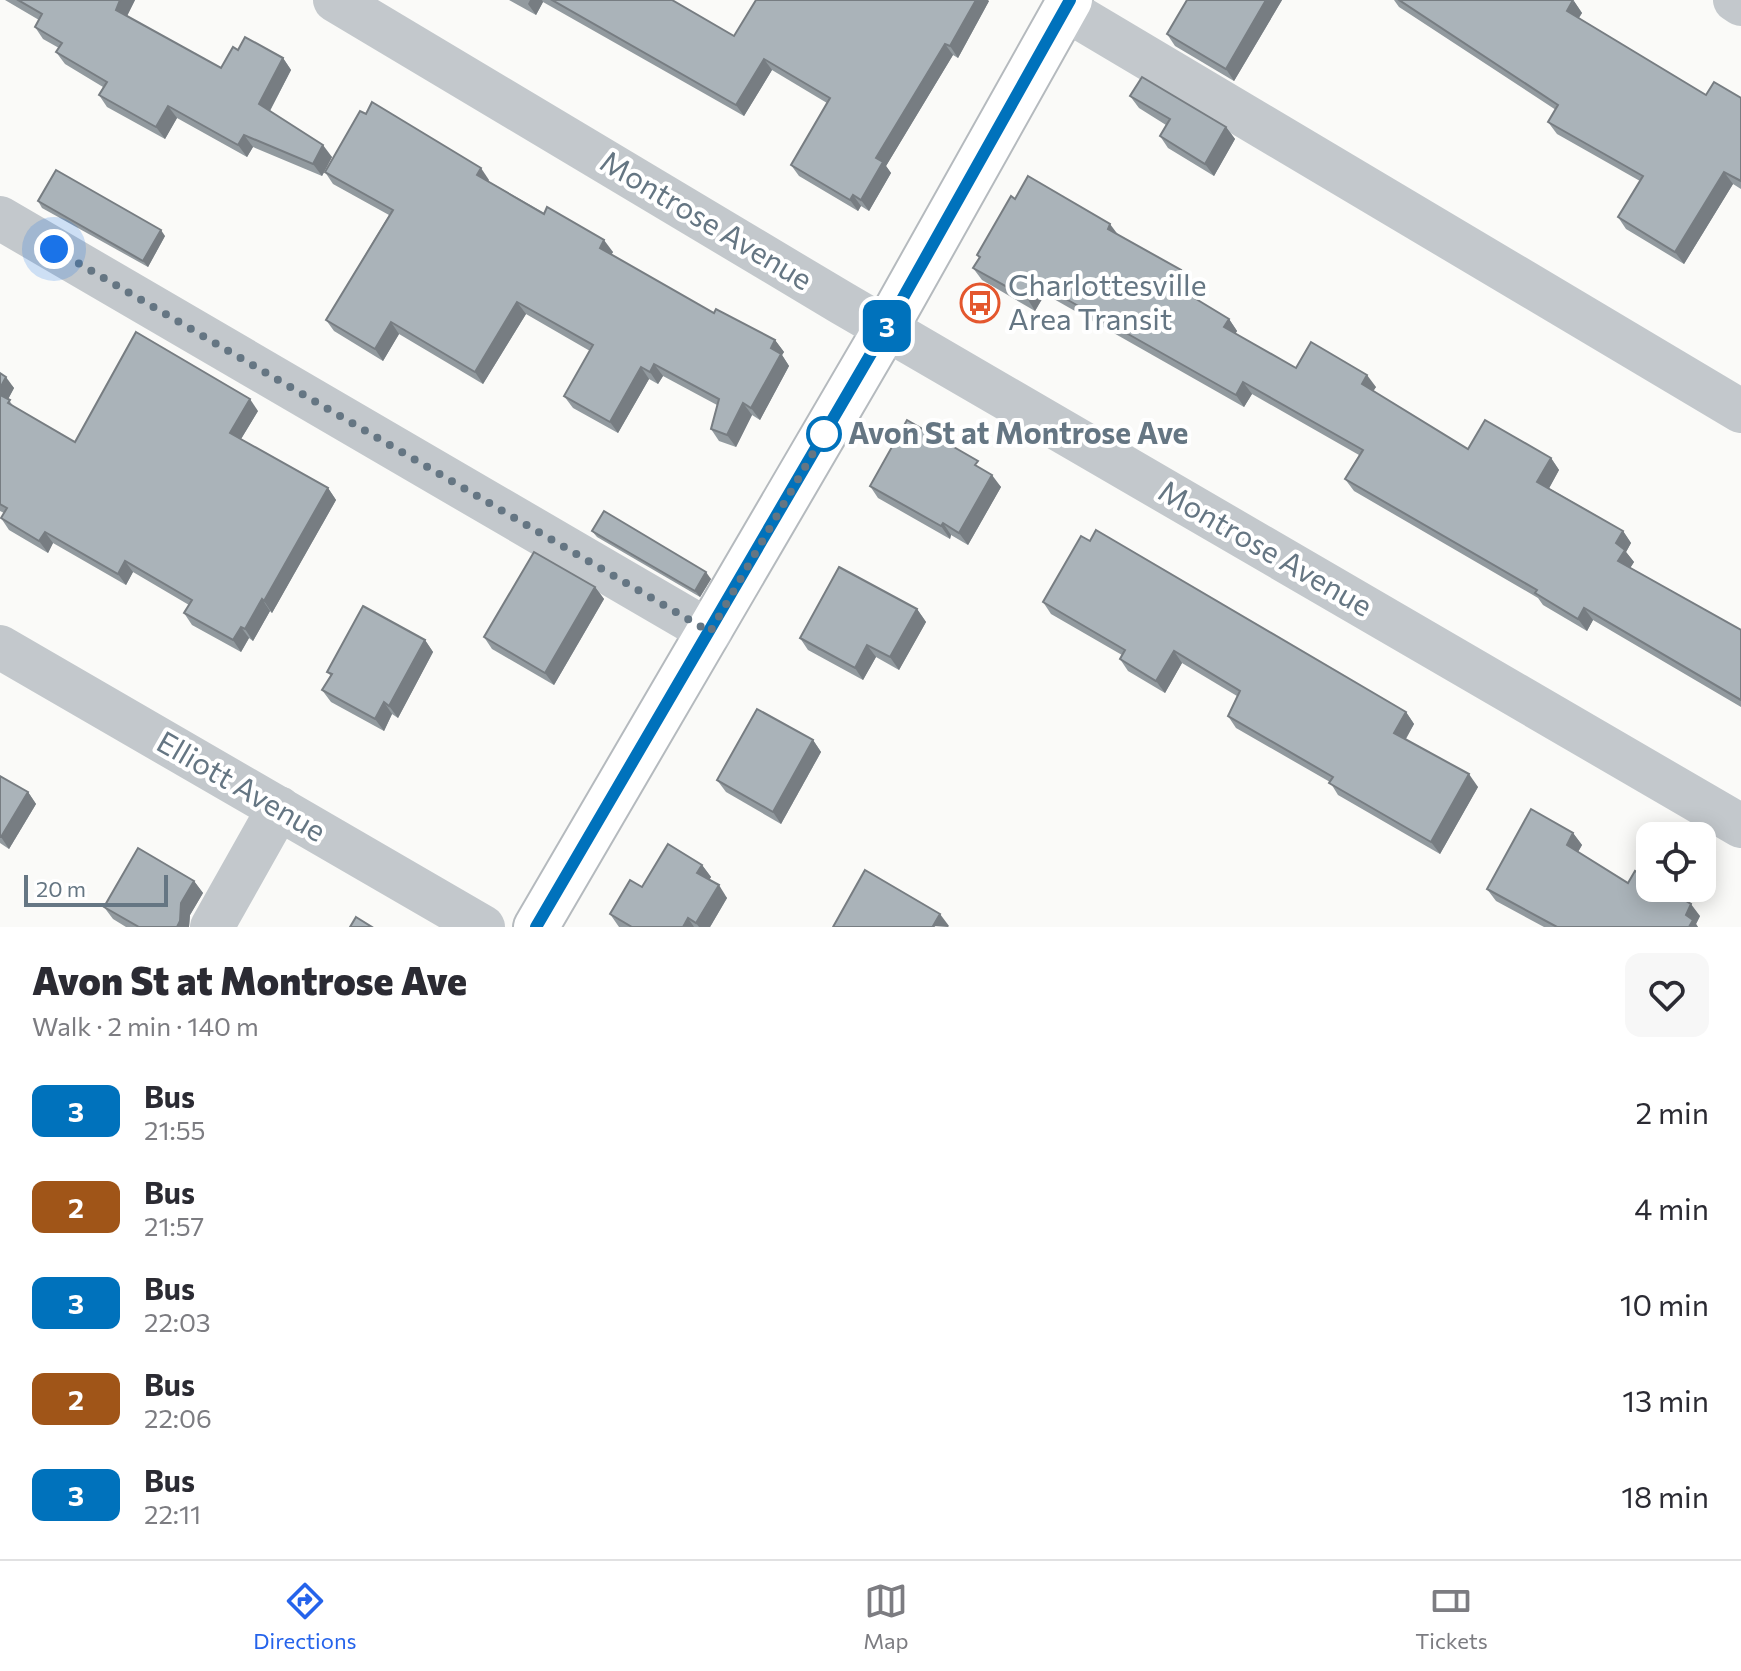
<!DOCTYPE html>
<meta charset="utf-8">
<style>
body{margin:0;font-family:Commissioner,sans-serif;background:#f7f7f7;color:#2b2b33;height:100vh;display:flex;flex-direction:column;font-size:30px;white-space:nowrap}
*{box-sizing:border-box;margin:0}
p{font-size:26px;color:#7c7c81}
.icon{flex:none;width:44px;height:44px;fill:none;stroke:currentColor;stroke-width:2;stroke-linecap:round;stroke-linejoin:round}
.map{position:relative;height:927px;overflow:hidden}
.sheet{display:flex;flex-direction:column;background:#fff;flex:1}
.sheet>*{flex:none}
.badge{padding:0 16px;border-radius:12px;font-size:28px;line-height:52px}
.buttons{position:absolute;left:1636px;top:822px;display:grid;gap:16px}
.buttons a{display:grid;place-items:center;width:80px;height:80px;border-radius:16px;background:#fff;box-shadow:0 4px 20px #0003;font-size:40px}
.scale{position:absolute;left:24px;bottom:20px;width:144px;box-sizing:border-box;padding-left:8px;border:4px solid #657683;border-top:0;font-size:22px;line-height:28px;white-space:nowrap;color:#657683;-webkit-text-stroke:6px #fff;paint-order:stroke}
.you{position:absolute;width:40px;height:40px;margin:-20px;border:6px solid #fff;border-radius:50%;background:#1a73e8;box-shadow:0 0 0 12px #1a73e833}
.map>.badge{position:absolute;translate:-50% -50%;box-shadow:0 0 0 4px #fff}
.round{display:grid;place-items:center;flex:none;width:84px;height:84px;border-radius:16px;background:#f7f7f7}
.overview{display:flex;align-items:center;justify-content:space-between;height:136px;padding:0 32px}
h1{font-size:38px;font-weight:800;line-height:60px}
ul{padding:0;list-style:none}
li{display:flex;align-items:center;gap:24px;height:96px;padding:0 32px}
li div{flex:1}
li b{display:block;font-size:30px}
li em{font-style:normal}
li .badge{min-width:88px;font-weight:700;text-align:center}
.menu{display:flex;justify-content:space-around;align-items:center;height:112px;border-top:2px solid #e1e1e2;background:#fff;font-size:22px;color:#7c7c81}
.menu a{display:grid;justify-items:center;gap:4px}
.menu .on{color:#2563eb}
.map>svg:first-child{display:block}
.lines{fill:none;stroke-linecap:round;stroke-linejoin:round}
.major-casing{stroke:#b5babe;stroke-width:48}
.minor{stroke:#c3c8cc;stroke-width:44}
.major{stroke:#fff;stroke-width:44}
.wall{fill:#929a9f}
.shaded-wall{fill:#777d82}
.building{fill:#aab3b9;stroke:#777d82;stroke-width:2}
.line-casing{stroke:#fff;stroke-width:18}
.line{stroke:#0072bc;stroke-width:12}
.walk{stroke:#657683;stroke-width:8;stroke-dasharray:0 14.4}
.stop-dot{fill:#fff;stroke:#0072bc;stroke-width:4}
.labels{text-anchor:middle;stroke-width:8;stroke-linejoin:round;paint-order:stroke}
.street-label{font-size:30px;fill:#657683;stroke:#fff}
.poi-label{font-size:30px;fill:#657683;stroke:#fff;text-anchor:start}
.stop-label{font-size:30px;font-weight:bold;fill:#657683;stroke:#fff;text-anchor:start}
</style>
<div class="map">
<svg width="1741" height="927" viewBox="0 0 1741 927">
<rect width="100%" height="100%" fill="#fafaf8"/>
<g class="lines">
<defs>
<path id="major" d="M536 927 886 328 1070 0"/>
</defs>
<use href="#major" class="major-casing"/>
<g class="minor">
<path d="M335 0 842 303 1741 826"/>
<path d="M1735 0 1741 4"/>
<path d="M1065 9 1741 411"/>
<path d="M0 218 710 632"/>
<path d="M0 647 483 927"/>
<path d="M212 927 279 808"/>
</g>
<use href="#major" class="major"/>
</g>
<g class="wall">
<path d="M5 0H135L127 16 221 68 238 50 283 58 291 70 270 111 332 157 322 176 253 147 247 157 177 118 165 139 107 107 99 95 103 87 65 64 56 52 59 48 43 39 35 27 39 20Z"/>
<path d="M509 0H672L734 36 989 1 958 58 953 55 886 166 891 173 869 211 861 206 858 211 799 176 791 165 827 103 772 70 744 116 543 2 536 15Z"/>
<path d="M1187 0H1282L1234 81 1175 46 1167 34Z"/>
<path d="M1394 0H1573L1582 13 1579 18 1706 95 1741 98V189L1733 184 1684 264 1626 229 1618 217 1640 181 1557 134 1548 122 1556 110 1399 7Z"/>
<path d="M1130 96 1226 127 1235 139 1214 176 1168 148 1160 136 1166 125 1139 108Z"/>
<path d="M325 172 489 180 488 181 613 252 611 255 714 313 775 340 784 352 782 355 789 366 760 420 752 415 736 447 719 441 711 429 717 405 663 376 658 384 649 379 618 433 573 408 564 396 590 351 526 314 483 384 399 334 383 361 334 331 326 320 389 215 333 184Z"/>
<path d="M1015 199 1118 235 1190 282 1184 292 1229 319 1237 331 1235 334 1296 368 1376 387 1373 391 1468 449 1551 458 1559 470 1549 488 1623 531 1631 543 1626 552 1634 562 1630 568 1741 630V707L1593 620 1587 631 1543 605 1538 598 1354 491 1345 479 1359 455 1252 394 1244 407 1045 294 1035 311 982 280 973 268 979 258 977 255Z"/>
<path d="M38 201 165 236 148 267 42 208Z"/>
<path d="M0 373 14 388 8 399 14 407 75 442 258 411 241 439 328 488 336 500 272 613 270 611 253 641 249 638 241 652 192 625 184 613 189 605 133 572 126 585 53 543 48 553 9 530 1 518 4 513 0 511Z"/>
<path d="M984 470 1001 487 968 545 951 535 950 539 878 498 870 486Z"/>
<path d="M592 531 711 579 700 597 597 537Z"/>
<path d="M595 587 604 599 554 685 492 649 484 637Z"/>
<path d="M1043 602 1406 712 1414 724 1406 739 1478 787 1440 854 1338 795 1330 782 1236 728 1228 716 1237 696 1182 663 1165 693 1128 671 1120 659 1122 655 1051 614Z"/>
<path d="M917 609 926 622 899 670 876 657 863 680 808 650 800 638Z"/>
<path d="M425 640 433 652 398 718 392 714 384 731 331 702 322 690 331 676 327 672Z"/>
<path d="M813 740 821 752 781 824 726 792 717 780Z"/>
<path d="M0 776 28 792 36 804 9 849 0 843Z"/>
<path d="M1573 833 1582 845 1578 852 1628 883 1700 916 1696 924 1698 927H1544L1496 901 1487 889Z"/>
<path d="M702 865 711 877 709 880 727 898 710 927H619L610 914 642 887Z"/>
<path d="M194 881 203 893 190 915 189 927H126L113 919 104 907Z"/>
</g>
<g class="shaded-wall">
<path d="M120 0H135L124 22 116 10Z"/>
<path d="M530 0H542L543 2 536 15 528 4Z"/>
<path d="M976 0H988L989 1 958 58 950 46Z"/>
<path d="M1266 0H1282L1234 81 1226 69Z"/>
<path d="M1574 1 1582 13 1575 23 1567 11Z"/>
<path d="M945 44 953 55 886 166 891 173 869 211 861 200 876 158Z"/>
<path d="M283 58 291 70 267 116 259 104Z"/>
<path d="M764 59 772 70 744 116 736 105Z"/>
<path d="M168 106 177 118 165 139 156 127Z"/>
<path d="M1226 127 1235 139 1214 176 1205 164Z"/>
<path d="M244 135 253 147 247 157 238 145Z"/>
<path d="M323 145 332 157 322 176 313 164Z"/>
<path d="M481 168 489 180 485 187 477 175Z"/>
<path d="M1724 172 1733 184 1684 264 1675 252Z"/>
<path d="M853 195 861 206 858 211 850 200Z"/>
<path d="M1110 224 1119 236 1108 229Z"/>
<path d="M161 230 165 236 148 267 143 261Z"/>
<path d="M604 240 613 252 608 260 600 248Z"/>
<path d="M1181 270 1190 282 1181 297 1173 285Z"/>
<path d="M1036 282 1045 294 1035 311 1027 298Z"/>
<path d="M517 302 526 314 483 384 475 372Z"/>
<path d="M1229 319 1237 331 1232 339 1224 327Z"/>
<path d="M391 322 399 334 383 361 375 349Z"/>
<path d="M775 340 784 352 782 355 789 366 760 420 751 408 771 348Z"/>
<path d="M654 364 663 376 658 384 650 372Z"/>
<path d="M641 367 649 379 618 433 610 422Z"/>
<path d="M1367 375 1376 387 1370 396 1362 384Z"/>
<path d="M6 377 14 388 5 405 0 397V388Z"/>
<path d="M1243 382 1252 394 1244 407 1236 395Z"/>
<path d="M250 399 258 411 238 444 230 433Z"/>
<path d="M743 403 752 415 736 447 727 435Z"/>
<path d="M1551 458 1559 470 1546 494 1537 482Z"/>
<path d="M992 475 1001 487 968 545 959 533Z"/>
<path d="M328 488 336 500 272 613 264 601Z"/>
<path d="M943 523 951 535 950 539 941 526Z"/>
<path d="M1623 531 1631 543 1626 552 1634 562 1627 573 1618 561 1616 543Z"/>
<path d="M45 532 53 543 48 553 39 541Z"/>
<path d="M125 561 133 572 126 585 118 574Z"/>
<path d="M706 572 711 579 700 597 695 591Z"/>
<path d="M595 587 604 599 554 685 545 673Z"/>
<path d="M262 599 270 611 253 641 245 629Z"/>
<path d="M1584 608 1593 620 1587 631 1578 619Z"/>
<path d="M917 609 926 622 899 670 890 657Z"/>
<path d="M241 627 249 638 241 652 233 640Z"/>
<path d="M425 640 433 652 398 718 389 706Z"/>
<path d="M867 645 876 657 863 680 855 668Z"/>
<path d="M1174 651 1182 663 1165 693 1156 681Z"/>
<path d="M384 702 392 714 384 731 375 719Z"/>
<path d="M1406 712 1414 724 1402 745 1394 733Z"/>
<path d="M813 740 821 752 781 824 773 812Z"/>
<path d="M1469 774 1478 787 1440 854 1431 842Z"/>
<path d="M28 792 36 804 9 849 1 837Z"/>
<path d="M1573 833 1582 845 1575 857 1567 845Z"/>
<path d="M702 865 711 877 706 885 697 873Z"/>
<path d="M194 881 203 893 190 915 189 927H177L181 903Z"/>
<path d="M719 885 727 898 710 927H699L696 923Z"/>
<path d="M1691 904 1700 916 1696 924 1698 927H1689L1686 915Z"/>
<path d="M940 914 949 926 948 927 933 926Z"/>
<path d="M688 918 694 927H683Z"/>
</g>
<g class="building">
<path d="M18 0H120L116 10 221 68 233 47 238 50 245 37 283 58 259 104 323 145 313 164 244 135 238 145 168 106 156 127 99 95 107 82 56 52 62 43 35 27 42 14Z"/>
<path d="M552 0H672L734 36 756 0H976L950 46 945 44 876 158 883 162 861 200 853 195 850 200 791 165 830 98 764 59 736 105Z"/>
<path d="M1187 0H1266L1226 69 1167 34Z"/>
<path d="M1399 0H1573L1567 11 1706 95 1714 82 1741 98V181L1724 172 1675 252 1618 217 1643 176 1548 122 1558 105Z"/>
<path d="M1142 77 1226 127 1205 164 1160 136 1170 119 1130 96Z"/>
<path d="M372 102 481 168 477 175 544 214 547 207 604 240 600 248 714 313 716 309 775 340 771 348 781 354 751 408 743 403 727 435 711 429 719 399 654 364 650 372 641 367 610 422 564 396 593 345 517 302 475 372 391 322 375 349 326 320 393 210 325 172 360 111 366 114Z"/>
<path d="M56 170 161 230 143 261 38 201Z"/>
<path d="M1028 176 1110 224 1108 229 1181 270 1173 285 1229 319 1224 327 1296 368 1311 342 1367 375 1362 384 1468 449 1485 420 1551 458 1537 482 1623 531 1616 543 1625 550 1618 561 1741 630V700L1584 608 1578 619 1535 593 1537 590 1345 479 1363 450 1243 382 1236 395 1036 282 1027 298 973 268 980 257 977 255 1011 196 1015 199Z"/>
<path d="M136 332 250 399 230 433 328 488 264 601 262 599 245 629 241 627 233 640 184 613 192 600 125 561 118 574 45 532 39 541 1 518 7 508 0 504V395L10 400 8 403 75 442Z"/>
<path d="M0 373 6 377 0 388Z"/>
<path d="M907 420 978 461 975 465 992 475 959 533 943 523 941 526 870 486Z"/>
<path d="M604 511 706 572 695 591 592 531Z"/>
<path d="M1096 530 1406 712 1394 733 1469 774 1431 842 1329 783 1333 777 1228 716 1240 691 1174 651 1156 681 1120 659 1125 650 1043 602 1081 536 1090 541Z"/>
<path d="M534 552 595 587 545 673 484 637Z"/>
<path d="M839 567 917 609 890 657 867 645 855 668 800 638Z"/>
<path d="M363 606 425 640 389 706 384 702 375 719 322 690 332 674 327 672Z"/>
<path d="M757 709 813 740 773 812 717 780Z"/>
<path d="M0 776 28 792 1 837H0Z"/>
<path d="M1531 809 1573 833 1567 845 1628 883 1635 871 1650 880V888H1664L1691 904 1686 915 1693 920 1689 927H1557L1487 889Z"/>
<path d="M668 844 702 865 697 873 719 885 696 923 688 918 683 927H632L610 914 630 880 642 887Z"/>
<path d="M138 848 194 881 181 903 180 921 177 927H139L104 907Z"/>
<path d="M865 870 940 914 933 926 934 927H833Z"/>
<path d="M356 917 372 927H350Z"/>
</g>
<g class="lines">
<defs>
<path id="line" d="M536 927 886 328 1070 0"/>
</defs>
<use href="#line" class="line-casing"/>
<use href="#line" class="line"/>
<path class="walk" d="M54 249 710 632 824 434"/>
</g>
<defs>
<symbol id="bus-ring" viewBox="-11 -11 22 22"><circle r="9.5" fill="#fff" stroke="#e4572e" stroke-width="1.5"/><path d="M-5-6H5V4H4V6H2V4H-2V6H-4V4H-5ZM-3.5-4V0h7V-4ZM-3.5 1.2v1.5H-2V1.2ZM2 1.2v1.5H3.5V1.2Z" fill="#e4572e"/></symbol>
</defs>
<g fill-rule="evenodd">
<use href="#bus-ring" x="958" y="281" width="44" height="44"/>
</g>
<circle class="stop-dot" cx="824" cy="434" r="16"/>
<g class="labels">
<g class="street-label">
<text transform="translate(706 221) rotate(31)" y="10">Montrose Avenue</text>
<text transform="translate(1265 549) rotate(30)" y="10">Montrose Avenue</text>
<text transform="translate(241 787) rotate(30)" y="10">Elliott Avenue</text>
</g>
<g class="poi-label">
<text x="1008" y="296">Charlottesville<tspan x="1008" dy="34">Area Transit</tspan></text>
</g>
<g class="stop-label">
<text x="848" y="444">Avon St at Montrose Ave</text>
</g>
</g>
</svg>
<div class="buttons">
<a><svg class="icon" aria-label="locate" viewBox="0 0 24 24"><circle cx="12" cy="12" r="6"/><path d="M12 2v4M12 18v4M2 12h4M18 12h4"/></svg></a>
</div>
<div class="scale">20 m</div>
<div class="you" style="left:54px;top:249px"></div>
<b class="badge" style="left:887px;top:326px;background:#0072bc;color:#fff">3</b>
</div>
<section class="sheet">
<div class="overview"><div><h1>Avon St at Montrose Ave</h1><p>Walk · 2 min · 140 m</p></div><a class="round"><svg class="icon" aria-label="heart" viewBox="0 0 24 24"><path d="M12 20l-8-8c-3-5 5-10 8-4 3-6 11-1 8 4z"/></svg></a></div>
<ul>
<li><span class="badge" style="background:#0072bc;color:#fff">3</span><div><b>Bus</b><p>21:55</p></div><em>2 min</em></li>
<li><span class="badge" style="background:#a05518;color:#fff">2</span><div><b>Bus</b><p>21:57</p></div><em>4 min</em></li>
<li><span class="badge" style="background:#0072bc;color:#fff">3</span><div><b>Bus</b><p>22:03</p></div><em>10 min</em></li>
<li><span class="badge" style="background:#a05518;color:#fff">2</span><div><b>Bus</b><p>22:06</p></div><em>13 min</em></li>
<li><span class="badge" style="background:#0072bc;color:#fff">3</span><div><b>Bus</b><p>22:11</p></div><em>18 min</em></li>
</ul>
</section>
<nav class="menu">
<a class="on"><svg class="icon" aria-label="directions" viewBox="0 0 24 24"><path d="M12 3l9 9-9 9-9-9zM9 14v-3h6M13 9l2 2-2 2"/></svg>Directions</a>
<a><svg class="icon" aria-label="map" viewBox="0 0 24 24"><path d="M3 6l6-2 6 2 6-2v14l-6 2-6-2-6 2zM9 4v14M15 6v14"/></svg>Map</a>
<a><svg class="icon" aria-label="tickets" viewBox="0 0 24 24"><path d="M3 7h18v10H3zM15 7v10"/></svg>Tickets</a>
</nav>
